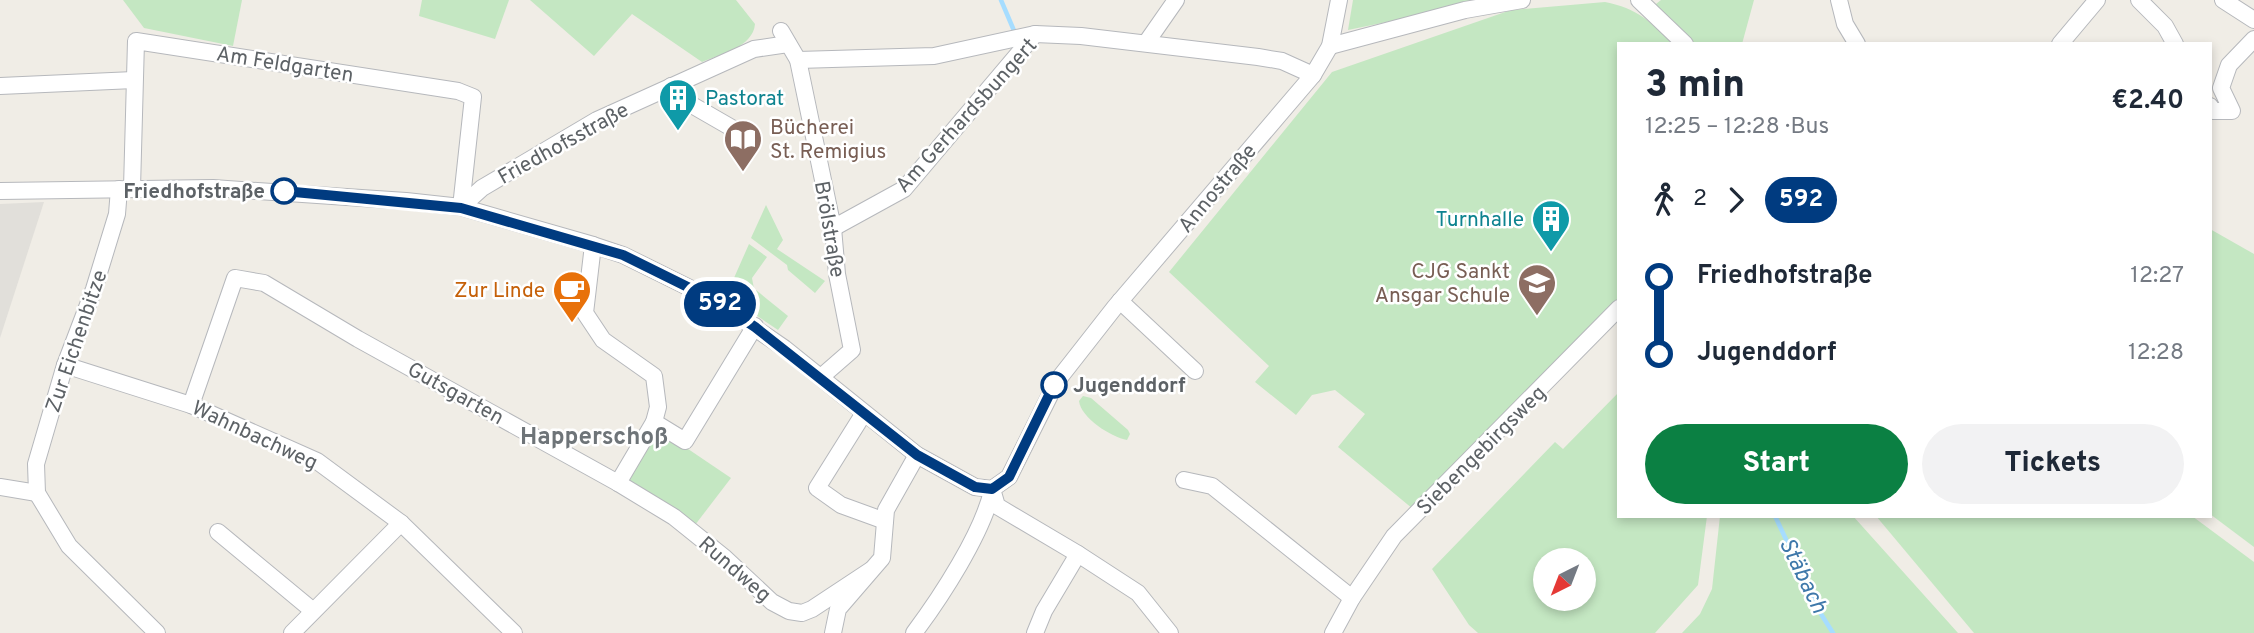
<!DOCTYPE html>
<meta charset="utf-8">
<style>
body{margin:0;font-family:Overpass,sans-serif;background:#f2f2f3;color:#1f2937;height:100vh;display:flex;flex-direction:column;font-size:26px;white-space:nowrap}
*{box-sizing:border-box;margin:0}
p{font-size:23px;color:#747a83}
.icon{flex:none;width:38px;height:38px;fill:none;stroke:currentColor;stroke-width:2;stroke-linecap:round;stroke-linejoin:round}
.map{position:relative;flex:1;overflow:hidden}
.side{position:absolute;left:1617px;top:42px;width:595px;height:476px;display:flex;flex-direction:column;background:#fff;border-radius:0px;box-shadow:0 4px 10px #0003}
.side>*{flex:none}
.badge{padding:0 14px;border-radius:23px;font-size:24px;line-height:46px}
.needle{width:46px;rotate:222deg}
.fabs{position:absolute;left:1533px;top:548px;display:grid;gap:14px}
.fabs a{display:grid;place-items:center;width:63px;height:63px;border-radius:50%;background:#fff;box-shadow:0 4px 10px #0003;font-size:35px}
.map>.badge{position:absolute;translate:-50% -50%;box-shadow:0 0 0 4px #fff}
.legs{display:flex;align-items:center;gap:10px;height:77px;padding:0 28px;font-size:23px}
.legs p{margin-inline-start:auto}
.summary{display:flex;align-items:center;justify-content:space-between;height:119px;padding:0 28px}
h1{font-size:38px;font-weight:800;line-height:52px}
.action{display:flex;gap:14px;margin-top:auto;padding:14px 28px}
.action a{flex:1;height:80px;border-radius:42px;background:#0b8043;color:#fff;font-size:28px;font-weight:800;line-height:80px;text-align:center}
.action a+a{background:#f2f2f3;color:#1f2937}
ul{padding:0 28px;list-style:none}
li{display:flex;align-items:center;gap:24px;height:77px;font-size:26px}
li i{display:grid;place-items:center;width:10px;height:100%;margin:0 9px;background:currentColor}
li i::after{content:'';width:18px;height:18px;margin:-9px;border:5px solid;border-radius:50%;background:#fff}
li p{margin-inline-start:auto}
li:first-child i{background:linear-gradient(#0000 50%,currentColor 0)}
li:last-child i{background:linear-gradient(currentColor 50%,#0000 0)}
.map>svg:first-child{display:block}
.industrial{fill:#e1dfda}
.green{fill:#c4e7c2;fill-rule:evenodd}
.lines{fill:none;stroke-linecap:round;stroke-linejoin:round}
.stream{stroke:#a6ddff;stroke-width:4.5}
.minor-casing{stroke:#b6b8bc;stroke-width:18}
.minor{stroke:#fff;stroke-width:16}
.line-1-casing{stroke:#fff;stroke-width:16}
.line-1{stroke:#003b80;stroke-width:10}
.stop-1-dot{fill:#fff;stroke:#003b80;stroke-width:3.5}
.labels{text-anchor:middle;stroke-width:5;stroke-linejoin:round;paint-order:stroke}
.street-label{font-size:21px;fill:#5d6266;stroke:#fff}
.culture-label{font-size:21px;fill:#0d838f;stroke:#fff;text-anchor:start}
.education-label{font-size:21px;fill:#785e54;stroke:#fff;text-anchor:start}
.stop-label{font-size:21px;font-weight:bold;fill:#5d6266;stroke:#fff;text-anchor:end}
.food-label{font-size:21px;fill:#c56008;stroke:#fff;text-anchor:end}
.water-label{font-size:23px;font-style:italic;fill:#3e78aa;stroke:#fff}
.quarter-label{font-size:24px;font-weight:bold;fill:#6e7478;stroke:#fff}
</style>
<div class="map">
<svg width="2254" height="633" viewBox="0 0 2254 633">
<rect width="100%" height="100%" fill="#f0ede6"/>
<path class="industrial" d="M44 202 0 338V204Z"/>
<g class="green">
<path d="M123 0H242L233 46 144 28Z"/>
<path d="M422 0H509L495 39 419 16Z"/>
<path d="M530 0H736L755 24C753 47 721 54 702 62L632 14 594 56Z"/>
<path d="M1353 0H1493L1348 30Z"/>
<path d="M1661 0H1754L1742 44H1693L1657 12 1656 4Z"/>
<path d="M1605 2C1637 8 1651 22 1674 44H1619V298L1413 509 1338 447 1365 414 1335 390 1312 395 1296 415 1255 382 1269 366 1169 272 1332 72 1511 10Z"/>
<path d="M766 205 783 240 777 249 825 281 815 293 788 270 787 265 751 238Z"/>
<path d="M2210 229 2254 254V547L2210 514Z"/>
<path d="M749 244 767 257 752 278 754 289 743 306 726 296Z"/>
<path d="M756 290 788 316 778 330 744 307Z"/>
<path d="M1619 392V516H1707L1698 585 1655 633H1478L1469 625 1432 569 1555 442 1563 449ZM1545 560H1584V598H1545Z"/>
<path d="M1083 396 1091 398 1128 430 1130 434 1127 440C1111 437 1081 418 1079 401Z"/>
<path d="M657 428 731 478 695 525 627 482Z"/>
<path d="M1720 516H1853L1958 633H1682L1700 614 1712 589Z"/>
<path d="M1876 516H2192L2254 562V633H1974Z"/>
</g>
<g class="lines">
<g class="stream">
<path d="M1001 0 1015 33"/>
<path d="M1775 516 1821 614 1833 633"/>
</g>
<defs>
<g id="minor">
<path d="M1639 0 1685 44"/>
<path d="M1839 0 1845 24 1857 44"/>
<path d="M2139 0 2165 26 2175 44"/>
<path d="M2223 0 2254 20"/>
<path d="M781 31 798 60 833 228 837 274 852 350 821 377"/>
<path d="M1146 43 1176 0"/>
<path d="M2060 44 2097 0"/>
<path d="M1330 46 1465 10 1522 0"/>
<path d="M798 60 934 56 1035 34 1081 36 1258 57 1282 61 1313 75"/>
<path d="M0 86 134 80"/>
<path d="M671 86 678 97 744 135"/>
<path d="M2210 106 2213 111H2232L2221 88 2229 65 2254 39"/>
<path d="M132 188 136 41 458 91 473 97 461 207"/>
<path d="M119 189 117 214 94 289 65 365 36 464 37 493 69 546 157 633"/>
<path d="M0 191 213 188 406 201 461 207 593 245 623 255 714 300 784 348 917 455 975 487 992 489 1009 477 1057 381 1115 307 1313 75 1330 46 1339 0"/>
<path d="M461 207 482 188 597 120 754 49 788 44"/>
<path d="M833 228 904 189 1035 34"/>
<path d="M593 245 585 313 603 340 654 376 658 407 654 422 618 483"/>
<path d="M1120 301 1195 371"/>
<path d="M65 365 191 405 317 461 401 523 514 633"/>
<path d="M191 405 235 278 264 283 358 339 618 483 674 517 725 558 772 602 789 611 802 613 812 609 871 570"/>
<path d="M864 413 817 488 841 505 885 521"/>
<path d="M654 422 685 441 755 326"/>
<path d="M1184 480 1212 486 1352 598"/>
<path d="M0 487 37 493"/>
<path d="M992 489 997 506 1078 554 1138 593 1170 633"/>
<path d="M218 532 312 610"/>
<path d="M292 633 401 523"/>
<path d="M833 633 838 609 882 558 886 510 917 455"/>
<path d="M914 633C941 597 982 534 992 491"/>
<path d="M1035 633 1044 611 1078 554"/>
<path d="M1333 633 1352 598 1394 536 1619 308"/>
</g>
</defs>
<use href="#minor" class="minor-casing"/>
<use href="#minor" class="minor"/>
</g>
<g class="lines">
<defs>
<path id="line-1" d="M284 191 461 208 623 255 714 300 755 327 917 455 975 487 992 489 1009 477 1054 385"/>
</defs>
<use href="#line-1" class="line-1-casing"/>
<use href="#line-1" class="line-1"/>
</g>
<defs>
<symbol id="building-pin" viewBox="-11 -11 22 30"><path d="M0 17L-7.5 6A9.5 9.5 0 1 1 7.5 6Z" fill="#0f9aa8" stroke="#fff"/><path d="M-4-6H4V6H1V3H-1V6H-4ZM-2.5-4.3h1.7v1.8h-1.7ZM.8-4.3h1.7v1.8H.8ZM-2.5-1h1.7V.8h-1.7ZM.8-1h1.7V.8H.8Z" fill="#fff"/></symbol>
<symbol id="library-pin" viewBox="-11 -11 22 30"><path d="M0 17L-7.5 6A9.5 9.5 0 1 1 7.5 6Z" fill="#8d6e63" stroke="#fff"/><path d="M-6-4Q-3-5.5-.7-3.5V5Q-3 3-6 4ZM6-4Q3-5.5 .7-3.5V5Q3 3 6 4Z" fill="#fff"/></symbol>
<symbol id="school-pin" viewBox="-11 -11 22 30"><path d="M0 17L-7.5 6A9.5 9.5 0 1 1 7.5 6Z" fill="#8d6e63" stroke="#fff"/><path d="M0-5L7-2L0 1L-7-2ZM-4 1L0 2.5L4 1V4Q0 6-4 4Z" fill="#fff"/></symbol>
<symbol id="cafe-pin" viewBox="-11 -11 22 30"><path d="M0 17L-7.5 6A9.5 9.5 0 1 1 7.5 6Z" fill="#e8710a" stroke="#fff"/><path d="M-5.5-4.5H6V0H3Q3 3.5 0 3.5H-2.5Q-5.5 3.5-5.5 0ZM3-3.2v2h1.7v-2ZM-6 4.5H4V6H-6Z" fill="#fff"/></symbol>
</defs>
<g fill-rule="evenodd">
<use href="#building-pin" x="656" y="76" width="44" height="60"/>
<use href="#library-pin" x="721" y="117" width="44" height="60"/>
<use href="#building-pin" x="1529" y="197" width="44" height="60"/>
<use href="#school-pin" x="1515" y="261" width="44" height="60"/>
<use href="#cafe-pin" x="550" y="268" width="44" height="60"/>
</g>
<g class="stop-1-dot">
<circle cx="284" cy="191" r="12"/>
<circle cx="1054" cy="385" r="12"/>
</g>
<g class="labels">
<g class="street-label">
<text transform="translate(285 64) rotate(9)" y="7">Am Feldgarten</text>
<text transform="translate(966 115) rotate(-48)" y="7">Am Gerhardsbungert</text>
<text transform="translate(563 143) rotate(-29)" y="7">Friedhofsstraße</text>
<text transform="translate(1217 188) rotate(-50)" y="7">Annostraße</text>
<text transform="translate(830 229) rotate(80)" y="7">Brölstraße</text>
<text transform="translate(76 341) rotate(-71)" y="7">Zur Eichenbitze</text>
<text transform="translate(456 393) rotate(29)" y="7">Gutsgarten</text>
<text transform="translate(255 435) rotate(25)" y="7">Wahnbachweg</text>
<text transform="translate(1481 450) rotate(-45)" y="7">Siebengebirgsweg</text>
<text transform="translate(735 569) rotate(41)" y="7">Rundweg</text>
</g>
<g class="culture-label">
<text x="705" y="105">Pastorat</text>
<text x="1524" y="226" text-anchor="end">Turnhalle</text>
</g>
<g class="education-label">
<text x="770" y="134">Bücherei<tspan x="770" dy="24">St. Remigius</tspan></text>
<text x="1510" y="278" text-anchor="end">CJG Sankt<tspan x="1510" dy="24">Ansgar Schule</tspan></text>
</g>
<g class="stop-label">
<text x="265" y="198">Friedhofstraße</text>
<text x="1073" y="392" text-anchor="start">Jugenddorf</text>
</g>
<g class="food-label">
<text x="545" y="297">Zur Linde</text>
</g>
<g class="water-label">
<text transform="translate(1804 575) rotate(64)" y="8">Stäbach</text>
</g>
<g class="quarter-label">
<text x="594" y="444">Happerschoß</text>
</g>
</g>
</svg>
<div class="fabs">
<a><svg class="needle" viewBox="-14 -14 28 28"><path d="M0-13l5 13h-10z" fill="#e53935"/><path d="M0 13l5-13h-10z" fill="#747a83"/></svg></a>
</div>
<b class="badge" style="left:720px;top:304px;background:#003b80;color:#fff">592</b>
<section class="side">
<div class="summary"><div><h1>3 min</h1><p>12:25 – 12:28 · Bus</p></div><b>€2.40</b></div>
<div class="legs"><svg class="icon" aria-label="walk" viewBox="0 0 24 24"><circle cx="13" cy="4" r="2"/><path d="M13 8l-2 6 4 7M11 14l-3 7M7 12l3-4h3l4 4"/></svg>2<svg class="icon" aria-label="forward" viewBox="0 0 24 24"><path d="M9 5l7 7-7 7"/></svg><b class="badge" style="background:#003b80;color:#fff">592</b></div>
<ul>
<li><i style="color:#003b80"></i><b>Friedhofstraße</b><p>12:27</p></li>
<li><i style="color:#003b80"></i><b>Jugenddorf</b><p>12:28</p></li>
</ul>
<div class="action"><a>Start</a><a>Tickets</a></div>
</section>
</div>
